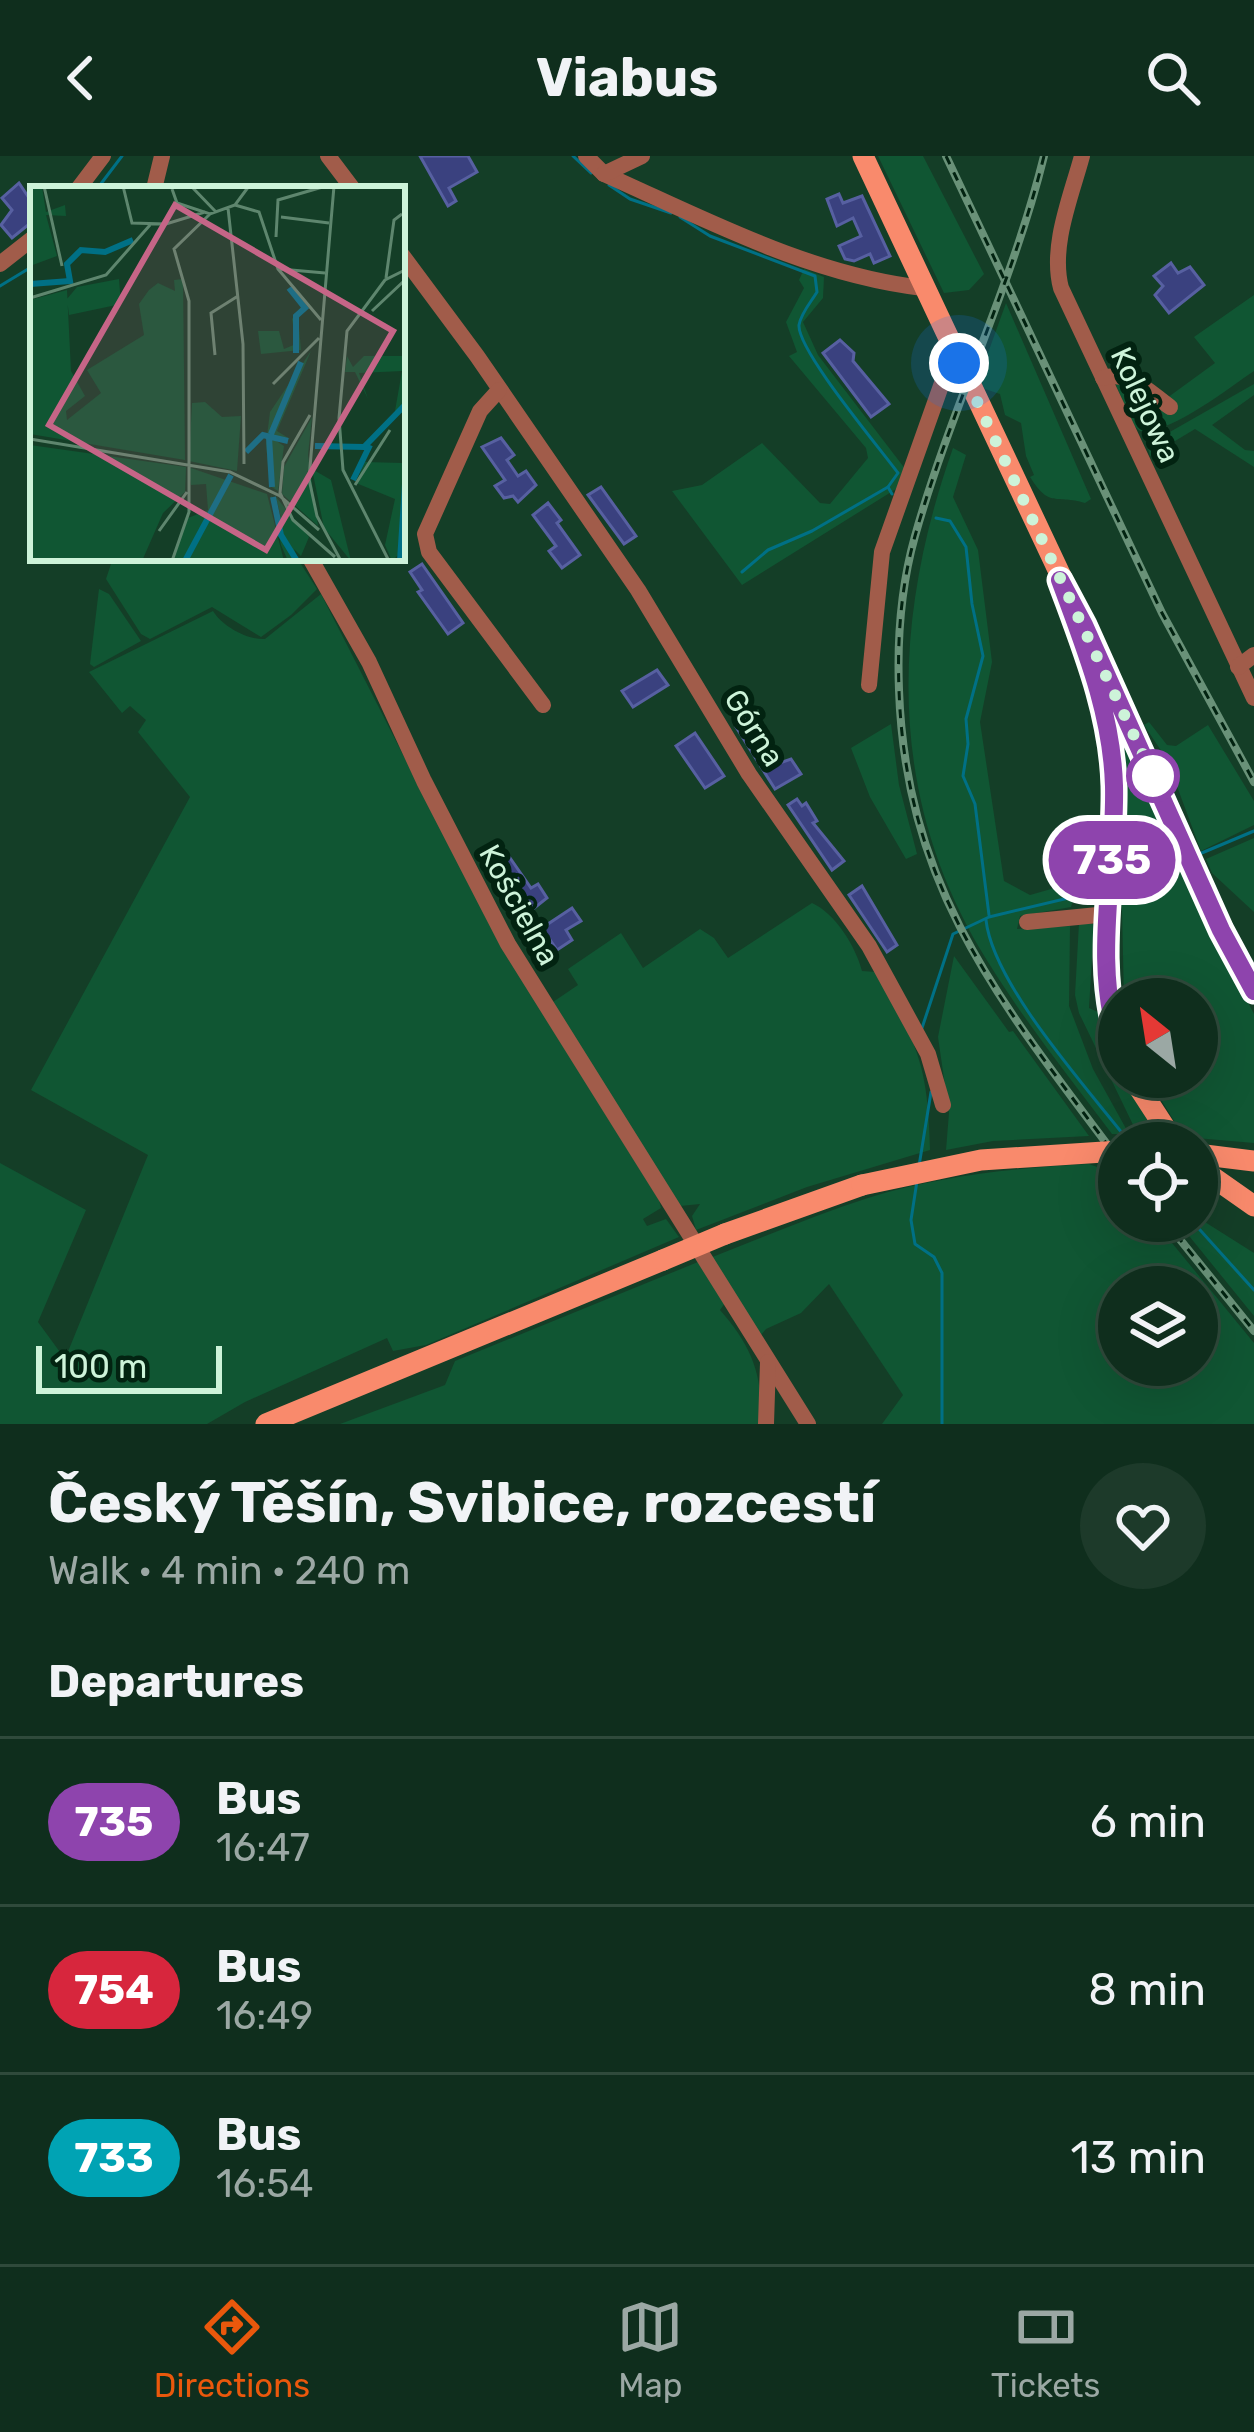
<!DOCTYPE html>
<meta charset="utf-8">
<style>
body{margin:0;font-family:Rubik,sans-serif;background:#1d3a2a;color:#f1f3f6;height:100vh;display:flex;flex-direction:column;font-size:45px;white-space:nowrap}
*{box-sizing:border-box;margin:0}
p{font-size:39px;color:#9ba8a4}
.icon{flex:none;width:66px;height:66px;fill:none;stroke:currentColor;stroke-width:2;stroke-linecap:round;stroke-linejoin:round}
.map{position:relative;height:1268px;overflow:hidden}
.panel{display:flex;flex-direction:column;background:#0f2e1d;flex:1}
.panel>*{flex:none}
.badge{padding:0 24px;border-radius:39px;font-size:42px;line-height:78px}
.needle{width:78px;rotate:330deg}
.fabs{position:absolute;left:1098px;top:822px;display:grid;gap:24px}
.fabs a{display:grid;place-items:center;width:120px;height:120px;border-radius:50%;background:#0f2e1d;box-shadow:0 12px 48px #0002,0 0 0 3px #2f4a3b;font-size:60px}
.scale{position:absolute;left:36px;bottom:30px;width:186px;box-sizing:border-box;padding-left:12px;border:6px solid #cdf3d9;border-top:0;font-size:33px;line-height:42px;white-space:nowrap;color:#cdf3d9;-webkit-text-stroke:9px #022311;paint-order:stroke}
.you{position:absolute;width:60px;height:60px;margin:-30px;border:9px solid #fff;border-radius:50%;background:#1a73e8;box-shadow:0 0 0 18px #1a73e833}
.map>.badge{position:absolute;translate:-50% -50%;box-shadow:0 0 0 6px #fff}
h2{padding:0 48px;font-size:45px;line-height:108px}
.round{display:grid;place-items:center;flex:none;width:126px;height:126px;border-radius:63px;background:#1d3a2a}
.overview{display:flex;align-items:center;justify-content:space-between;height:204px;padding:0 48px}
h1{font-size:57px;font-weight:700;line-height:90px}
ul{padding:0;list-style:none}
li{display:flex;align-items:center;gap:36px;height:168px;padding:0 48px;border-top:3px solid #2f4a3b}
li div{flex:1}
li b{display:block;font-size:45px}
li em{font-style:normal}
li .badge{min-width:132px;font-weight:700;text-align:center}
header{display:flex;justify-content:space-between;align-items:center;height:156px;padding:0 48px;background:#0f2e1d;font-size:54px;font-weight:700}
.tab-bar{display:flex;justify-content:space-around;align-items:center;height:168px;border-top:3px solid #2f4a3b;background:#0f2e1d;font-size:33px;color:#9ba8a4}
.tab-bar a{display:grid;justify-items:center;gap:6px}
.tab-bar .on{color:#ea580c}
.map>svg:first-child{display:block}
.green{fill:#105633;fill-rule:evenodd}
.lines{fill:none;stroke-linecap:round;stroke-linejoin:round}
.stream{stroke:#007085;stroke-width:3}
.building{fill:#3a417f;stroke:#5760a1;stroke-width:3}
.minor{stroke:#a15c4a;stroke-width:16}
.major{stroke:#f98a6c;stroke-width:21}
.rail-casing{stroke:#699178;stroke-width:8}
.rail{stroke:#022311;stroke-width:3;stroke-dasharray:9;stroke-linecap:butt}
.major-bridge{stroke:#f98a6c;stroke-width:21}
.line-casing{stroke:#fff;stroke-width:27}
.line{stroke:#8e44ad;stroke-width:18}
.walk{stroke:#cdf3d9;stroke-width:12;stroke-dasharray:0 21.6}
.stop-dot{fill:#fff;stroke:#8e44ad;stroke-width:6}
.labels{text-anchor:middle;stroke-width:12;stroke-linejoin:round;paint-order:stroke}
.street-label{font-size:30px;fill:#cdf3d9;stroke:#022311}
.inset-river{fill:none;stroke:#007085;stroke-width:6}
.inset-road{fill:none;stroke:#5e866e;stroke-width:3}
.view{fill:#c66587;fill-opacity:0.15;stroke:#c66587;stroke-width:6}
.inset-edge{fill:none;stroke:#cdf3d9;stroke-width:6}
</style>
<header><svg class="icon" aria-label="back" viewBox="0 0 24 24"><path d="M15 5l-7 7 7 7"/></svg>Viabus<svg class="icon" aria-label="search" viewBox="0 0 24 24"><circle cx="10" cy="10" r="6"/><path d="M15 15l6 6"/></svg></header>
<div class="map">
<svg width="1254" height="1268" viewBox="0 0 1254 1268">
<rect width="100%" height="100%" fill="#143e27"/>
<g class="green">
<path d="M878 0H923L984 118 969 134 944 137Z"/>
<path d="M804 113 824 121 823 142 803 166 818 199 906 314 896 333 742 429 672 335 702 329 762 287 820 347 830 348 868 302 866 292 789 200 797 196 786 166 804 132 799 124Z"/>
<path d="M1254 139V215C1227 233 1171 278 1140 275L1133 269 1116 229 1119 225 1167 242 1215 207 1194 181Z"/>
<path d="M1006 147 1091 343 1085 347C1056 338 1050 353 1030 321L1034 319 1026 300 1021 267 1005 259 1000 238 985 233 979 222Z"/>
<path d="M1254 228V239L1212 269 1245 294 1254 295V311L1195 273 1150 300 1148 293 1154 285Z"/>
<path d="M953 292 966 299 953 341 978 394 992 506 980 566 1004 725 1030 739 1079 725 1071 751 1020 760 1017 773 1070 770 1069 850 1093 913 1129 978H1112C1070 922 1025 866 988 806 886 644 891 467 953 292Z"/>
<path d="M113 402H297L317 433 291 459 261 481 212 451 150 483 141 478 106 423Z"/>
<path d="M99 433 109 438 141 485 94 511 90 508Z"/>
<path d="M321 438 495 779 659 1044 661 1052 643 1063 647 1070 666 1063 679 1081 426 1189 393 1195 387 1182 245 1246 207 1268H0V1007L86 1054 38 1166 65 1203 148 999 31 934 190 641 138 576 146 564 130 550 122 557 89 516 213 455C222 470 247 484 265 483Z"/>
<path d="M1149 566 1167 589 1176 590 1208 569 1254 645V669L1201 695 1175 625 1176 617 1144 569Z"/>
<path d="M891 568 899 629 917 698 906 703 870 641 851 592Z"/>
<path d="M1118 574 1199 751 1254 858V987L1184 981 1147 921H1197V843H1124Z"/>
<path d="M1254 682V756L1212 717 1206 703Z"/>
<path d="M812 747C835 757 856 791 862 815L876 816C918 889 928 909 930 994L807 1031 696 1074 692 1060 700 1048 680 1050 550 848 578 829 568 813 621 777 643 812 700 773 714 782 728 802Z"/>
<path d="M1079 767 1094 768 1089 852 1098 856 1119 911V921H1123L1157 979H1138L1079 857 1075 839Z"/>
<path d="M954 800 1009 876 1013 875 1089 980 993 985 946 994 949 957 938 881Z"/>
<path d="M1089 1008 1119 1019V1065H1154L1254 1187V1268H882L903 1239 829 1128 801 1157 766 1173 761 1179 710 1102C762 1082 814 1059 868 1042 939 1020 1015 1012 1089 1008ZM1119 1131H1197V1209H1119Z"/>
<path d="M1197 1061 1254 1097V1160L1177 1065H1197Z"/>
<path d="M698 1106 725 1147 720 1154C752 1190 764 1221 760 1268H340L445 1229 455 1205Z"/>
</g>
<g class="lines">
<g class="stream">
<path d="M573 0 591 17"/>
<path d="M609 29 630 43 671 57"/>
<path d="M97 33 122 0"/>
<path d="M680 61 710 80 815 120 817 136C811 146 801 157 799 169 797 194 879 291 898 317L888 331 892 338"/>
<path d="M0 130 33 110"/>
<path d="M936 362 950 365 966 391 972 448 983 500 966 563 968 588 963 620 975 648 989 759"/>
<path d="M742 416 768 394 812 375 888 331"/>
<path d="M1197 699 1254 675"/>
<path d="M1118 728 1182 705"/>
<path d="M986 764C993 829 1089 934 1130 987"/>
<path d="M921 875 953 778 989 761 1098 735"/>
<path d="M919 1010 931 936"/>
<path d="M917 1025 911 1064 915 1088 934 1101 942 1117V1268"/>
<path d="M1192 1065 1254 1134"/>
</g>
</g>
<g class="building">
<path d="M420 0H468L477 16 449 32 456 45 448 50Z"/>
<path d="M19 27 33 48V65L12 82 1 69 12 54 2 42Z"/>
<path d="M839 38 843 47 862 40 890 100 874 107 870 98 854 105 845 103 839 90 861 80 853 62 837 70 827 43Z"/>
<path d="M1171 107 1178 117 1190 111 1204 129 1169 157 1155 139 1163 130 1154 120Z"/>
<path d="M840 184 854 197 853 205 889 248 871 261 823 197Z"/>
<path d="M501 282 514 299 507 304 518 320 526 315 536 329 518 346 513 340 504 342 495 330 505 324 482 291Z"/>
<path d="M601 331 636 380 624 388 588 339Z"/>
<path d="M548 347 561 364 557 367 580 399 562 412 549 395 556 390 533 359Z"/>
<path d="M422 408 463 467 448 478 418 436 422 434 410 416Z"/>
<path d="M657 514 668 529 633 551 622 535Z"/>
<path d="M747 563 777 608 791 603 801 618 775 633 736 571Z"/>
<path d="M695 577 724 620 705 632 676 590Z"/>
<path d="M797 643 802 650 806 647 817 665 813 667 844 705 832 714 788 649Z"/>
<path d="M508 699 531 732 538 728 547 742 528 757 497 705Z"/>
<path d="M862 730 897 789 887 796 849 739Z"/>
<path d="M572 752 581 765 566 774 572 784 557 794 542 772Z"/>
</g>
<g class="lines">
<g class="minor">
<path d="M328 0 353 33"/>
<path d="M586 0 604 18C707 64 810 119 923 132"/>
<path d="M1082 0C1071 41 1050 90 1061 132L1254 542"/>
<path d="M604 18 642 0"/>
<path d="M78 33 103 0"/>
<path d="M154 33 162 0"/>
<path d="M402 99 477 200 638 434 749 618 869 790 928 898 943 949"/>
<path d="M0 108 33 82"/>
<path d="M1103 222C1130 214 1149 236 1170 251"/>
<path d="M499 234 480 255 425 378 429 396 543 549"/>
<path d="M310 402 369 506 424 625 508 788 808 1268"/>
<path d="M1238 511 1254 499"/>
<path d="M869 529 882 396 942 227 959 207"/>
<path d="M1027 766 1108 758"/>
<path d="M766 1268 768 1206"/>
</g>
<g class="major">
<path d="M863 0 1084 469 1221 774 1254 835"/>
<path d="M1096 520C1113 584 1115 648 1111 713 1108 773 1101 830 1119 888"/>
<path d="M1132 921 1175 987"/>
<path d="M1197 998 1254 1005"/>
<path d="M1197 1010 1254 1050"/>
<path d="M725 1078 862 1029"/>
<path d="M266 1268 663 1104"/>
</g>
<defs>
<g id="rail">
<path d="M946 0 1162 457 1254 626"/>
<path d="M1044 0C1012 130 951 252 915 380 901 430 897 483 899 534 906 736 1004 850 1119 1004"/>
<path d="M1165 1065 1254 1175"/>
</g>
</defs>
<use href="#rail" class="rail-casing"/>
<use href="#rail" class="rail"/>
<g class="major-bridge">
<path d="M862 1029 981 1004 1119 995"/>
<path d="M663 1104 725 1078"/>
</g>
</g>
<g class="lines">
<defs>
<path id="line" d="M1119 888C1092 804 1116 715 1114 630 1112 557 1085 492 1060 424L1084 469 1221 774 1254 835"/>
</defs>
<use href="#line" class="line-casing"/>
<use href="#line" class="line"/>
<path class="walk" d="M959 207 1153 620"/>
</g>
<circle class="stop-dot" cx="1153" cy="620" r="24"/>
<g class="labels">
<g class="street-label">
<text transform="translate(1145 249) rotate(65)" y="10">Kolejowa</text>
<text transform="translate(754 572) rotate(58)" y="10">Górna</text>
<text transform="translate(519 749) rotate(61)" y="10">Kościelna</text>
</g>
</g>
<g transform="translate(30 30)">
<rect width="375" height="375" fill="#143e27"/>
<path d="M0 0 12 1 16 26 35 19 36 30 16 29 27 70 0 80ZM89 93 91 118 39 129 37 113 47 101ZM153 93 155 274 0 248V114L37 104 41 185 55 210 36 225 37 234 71 207 57 184 114 149 109 118 119 104 128 97 145 105 144 94ZM271 121 276 123 268 129 271 164 231 168 228 145H249L254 163 266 158 262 133ZM375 154V228L365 225 372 185 329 187 338 213 325 186H315L317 170 323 181 334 170H374ZM281 165 247 245 260 253 245 254 254 260 248 305 240 300 236 258 240 226ZM175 216 192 231 211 230 207 285 159 275 162 217ZM282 231 278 269 288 340 252 308 254 281ZM0 259 156 281 155 306 133 327 112 375H0ZM375 263 369 368 362 375 355 359 365 313 326 297 335 276 372 277ZM158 281 237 308 254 375H141L158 332 178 324 176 298 161 299ZM282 283 301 294 321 375 294 342ZM241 308 251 332 246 311 279 351 271 370 264 363 269 375H258L251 359Z" fill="#105633"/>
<path class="inset-river" d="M0 98 40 95 37 78 51 64 75 66 103 54M259 102 275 122 266 130V167M241 248 271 176M239 251 242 301M285 260 334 261 375 219M216 266 233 249 258 255M323 294 340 259M243 311 251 349 267 375M155 375 201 289M370 375 375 298"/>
<path class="inset-road" d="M14 0 32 80M93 0 102 37 136 38 175 26M161 0 186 26M304 0 279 293 287 330 311 375M142 3 147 17 180 28 205 19 219 0M205 19 229 26 248 83 291 134M198 22 213 158 214 278M251 31 299 37M246 51 248 14 296 0M250 83 295 87M356 92 364 34 372 28M0 112 76 89 120 39M342 125 375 94M185 169 181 127 208 110M243 198 289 152M280 229 253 276 250 307 263 334 305 371M0 253 200 286 250 310 289 344M325 299 360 244M129 345 157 306M142 375 159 326V115L144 63 180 28M359 375 313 284 309 232 317 145 355 94 375 84"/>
<path class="view" d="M145 19 363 145 236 364 19 239Z"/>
<rect width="375" height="375" class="inset-edge"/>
</g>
</svg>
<div class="fabs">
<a><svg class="needle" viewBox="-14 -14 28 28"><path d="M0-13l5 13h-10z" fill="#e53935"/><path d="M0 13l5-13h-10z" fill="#9ba8a4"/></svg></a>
<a><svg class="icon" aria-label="locate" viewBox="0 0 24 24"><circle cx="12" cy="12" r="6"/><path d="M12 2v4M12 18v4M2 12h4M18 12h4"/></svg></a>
<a><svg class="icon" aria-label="layers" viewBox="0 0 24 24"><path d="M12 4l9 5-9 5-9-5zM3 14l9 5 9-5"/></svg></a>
</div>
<div class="scale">100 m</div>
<div class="you" style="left:959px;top:207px"></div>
<b class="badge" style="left:1112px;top:704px;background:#8e44ad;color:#fff">735</b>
</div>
<section class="panel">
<div class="overview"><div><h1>Český Těšín, Svibice, rozcestí</h1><p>Walk · 4 min · 240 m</p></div><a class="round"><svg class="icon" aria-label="heart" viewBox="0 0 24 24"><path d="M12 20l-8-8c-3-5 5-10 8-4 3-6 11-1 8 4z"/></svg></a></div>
<h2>Departures</h2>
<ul>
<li><span class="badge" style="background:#8e44ad;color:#fff">735</span><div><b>Bus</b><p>16:47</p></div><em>6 min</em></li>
<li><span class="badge" style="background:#d7263d;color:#fff">754</span><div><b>Bus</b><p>16:49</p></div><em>8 min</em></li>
<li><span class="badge" style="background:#00a3b4;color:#fff">733</span><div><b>Bus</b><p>16:54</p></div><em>13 min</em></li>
</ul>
</section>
<nav class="tab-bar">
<a class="on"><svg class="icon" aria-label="directions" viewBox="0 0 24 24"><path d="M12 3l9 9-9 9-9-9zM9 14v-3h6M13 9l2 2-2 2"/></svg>Directions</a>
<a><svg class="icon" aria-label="map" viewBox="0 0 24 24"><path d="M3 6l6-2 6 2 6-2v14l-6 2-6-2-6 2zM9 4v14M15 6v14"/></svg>Map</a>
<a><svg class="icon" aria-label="tickets" viewBox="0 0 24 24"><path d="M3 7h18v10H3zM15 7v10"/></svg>Tickets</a>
</nav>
